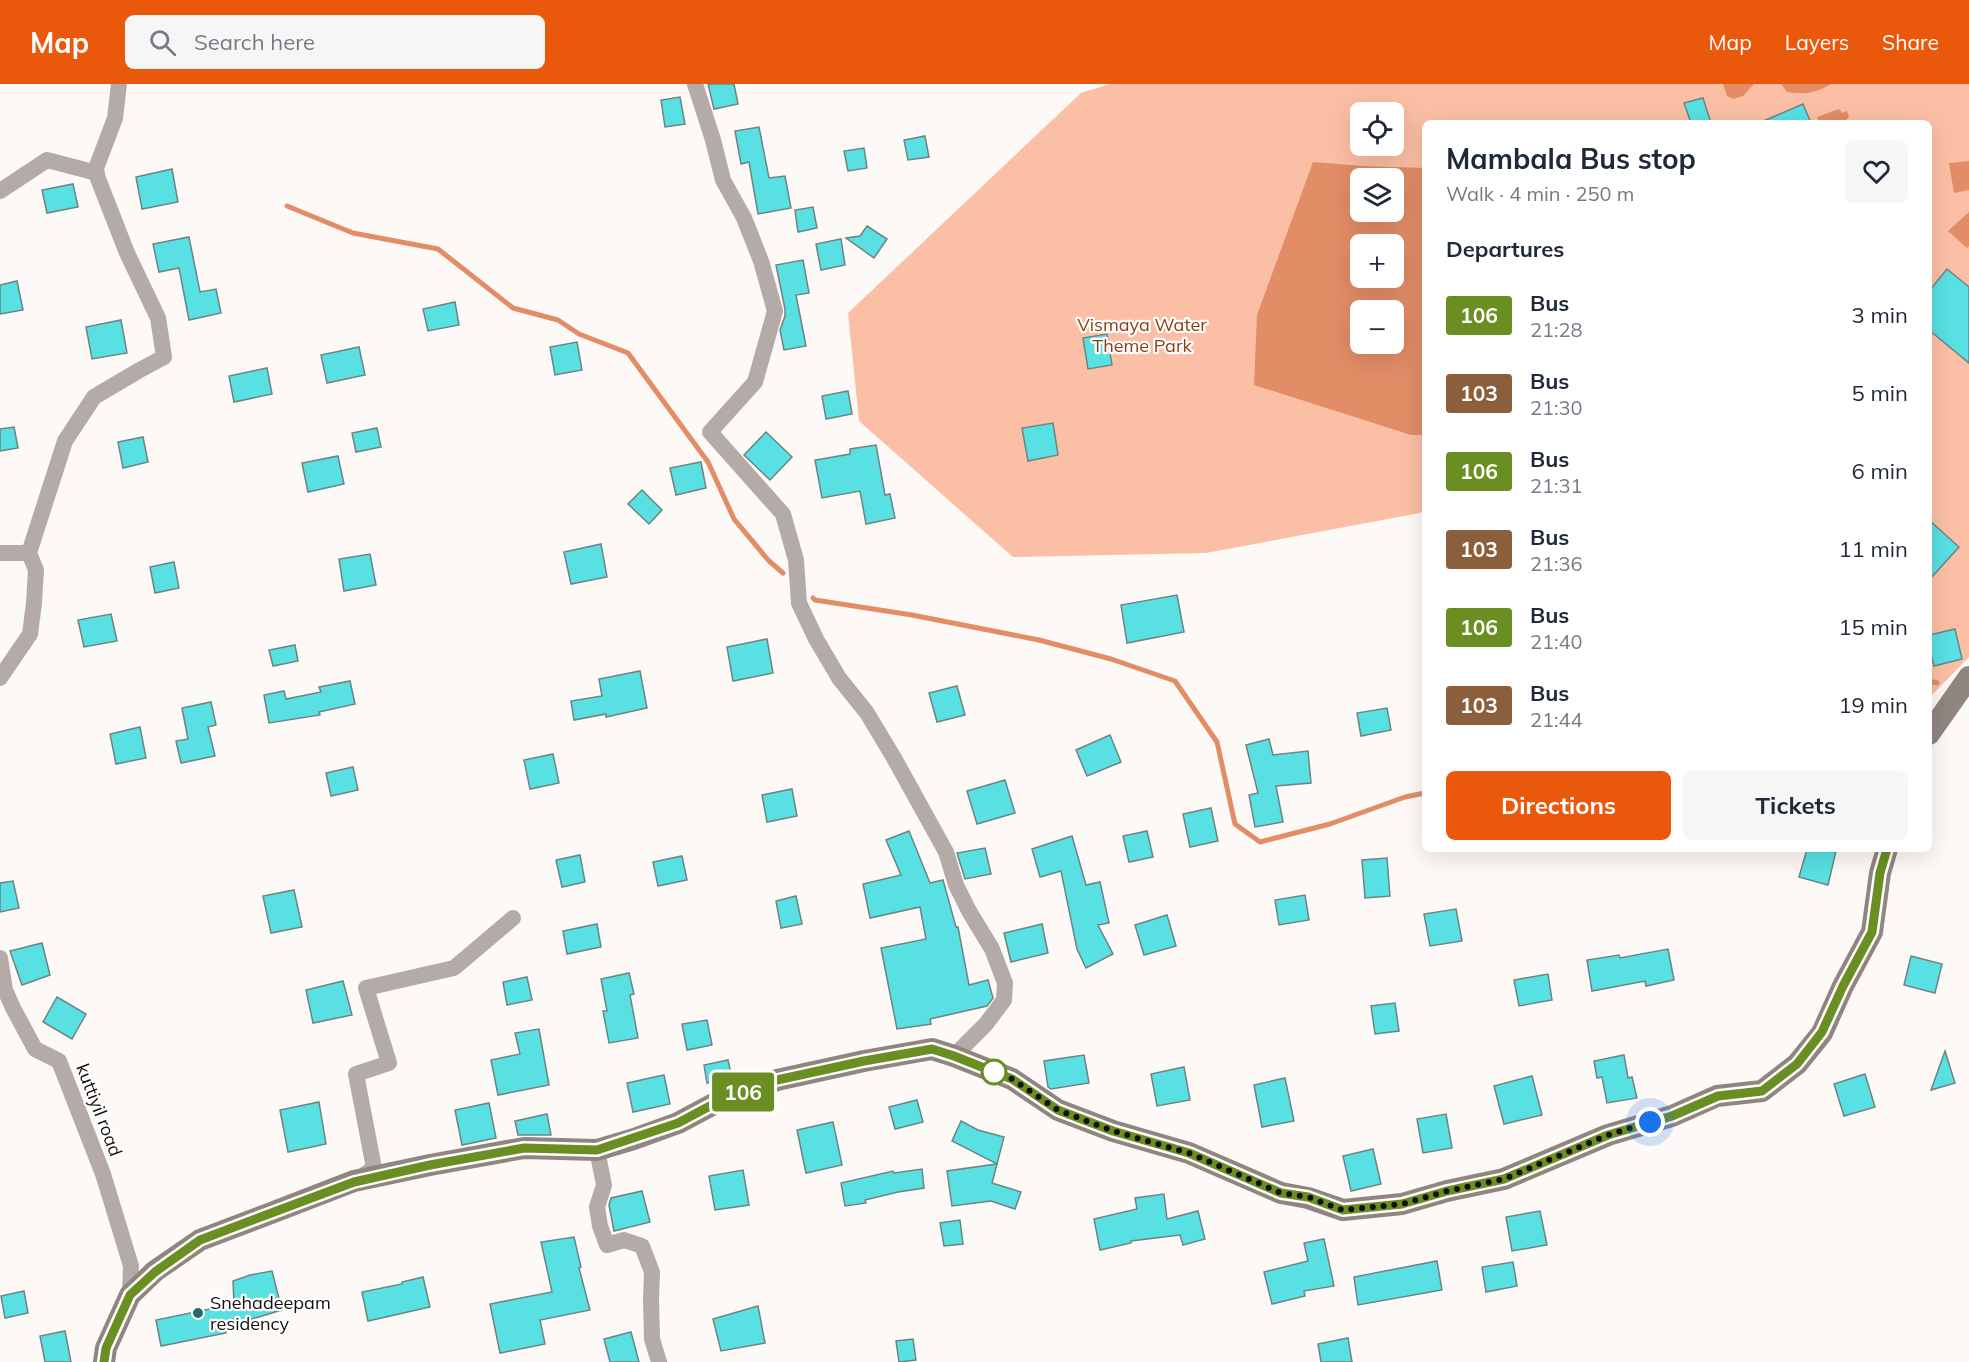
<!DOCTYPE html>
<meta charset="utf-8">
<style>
body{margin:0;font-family:Mulish,sans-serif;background:#f6f6f7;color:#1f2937;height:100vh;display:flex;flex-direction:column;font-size:22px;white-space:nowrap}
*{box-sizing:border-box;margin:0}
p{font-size:20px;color:#747a83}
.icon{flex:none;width:33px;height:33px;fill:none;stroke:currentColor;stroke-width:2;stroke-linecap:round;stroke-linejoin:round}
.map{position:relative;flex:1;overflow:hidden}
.details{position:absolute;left:1422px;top:36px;width:510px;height:732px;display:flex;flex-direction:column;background:#fff;border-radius:9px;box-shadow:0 6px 24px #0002}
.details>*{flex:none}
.badge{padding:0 12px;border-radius:4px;font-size:21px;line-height:39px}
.tools{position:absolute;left:1350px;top:18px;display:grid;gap:12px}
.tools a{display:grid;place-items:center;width:54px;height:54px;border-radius:9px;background:#fff;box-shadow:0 6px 24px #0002;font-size:30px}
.you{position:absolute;width:30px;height:30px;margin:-15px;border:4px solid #fff;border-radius:50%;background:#1a73e8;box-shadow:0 0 0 9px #1a73e833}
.map>.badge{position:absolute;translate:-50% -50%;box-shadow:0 0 0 3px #fff}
h2{padding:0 24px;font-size:22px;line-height:54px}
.round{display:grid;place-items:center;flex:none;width:63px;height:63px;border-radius:9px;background:#f6f6f7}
.summary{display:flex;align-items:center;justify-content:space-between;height:102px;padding:0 24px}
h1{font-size:28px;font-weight:700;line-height:45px}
.action{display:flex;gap:12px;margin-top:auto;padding:12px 24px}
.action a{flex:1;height:69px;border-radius:9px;background:#ea580c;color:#fff;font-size:24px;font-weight:700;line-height:69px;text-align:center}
.action a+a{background:#f6f6f7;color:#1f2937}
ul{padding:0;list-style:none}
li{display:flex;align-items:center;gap:18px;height:78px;padding:0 24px}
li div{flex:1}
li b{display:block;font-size:22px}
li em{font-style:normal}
li .badge{min-width:66px;font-weight:700;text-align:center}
header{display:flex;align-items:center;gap:36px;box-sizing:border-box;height:84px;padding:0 30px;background:#ea580c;color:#fff}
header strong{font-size:28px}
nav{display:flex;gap:33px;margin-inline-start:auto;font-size:21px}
.search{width:420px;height:54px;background:#f6f6f7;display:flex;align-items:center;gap:15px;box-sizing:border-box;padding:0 21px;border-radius:9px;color:#747a83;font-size:22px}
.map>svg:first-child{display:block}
.green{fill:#fbbfa5;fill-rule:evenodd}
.water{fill:#e28d66;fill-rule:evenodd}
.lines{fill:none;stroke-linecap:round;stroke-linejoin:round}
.stream{stroke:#e28d66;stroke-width:5}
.building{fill:#58e0e3;stroke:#6e8484;stroke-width:1.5}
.street{stroke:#b4aba8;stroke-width:16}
.secondary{stroke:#918580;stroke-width:22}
.line-casing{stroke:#fff;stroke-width:14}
.line{stroke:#6b8e23;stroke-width:9}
.walk{stroke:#150f0c;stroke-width:6;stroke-dasharray:0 10.8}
.stop-dot{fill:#fff;stroke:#6b8e23;stroke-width:3}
.poi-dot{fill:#216d6f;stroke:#fff;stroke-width:2}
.labels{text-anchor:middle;stroke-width:4.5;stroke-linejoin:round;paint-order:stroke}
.park-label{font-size:18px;fill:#8b3e15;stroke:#fff}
.street-label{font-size:18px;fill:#150f0c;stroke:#fff}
.poi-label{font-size:18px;fill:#150f0c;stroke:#fff;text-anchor:start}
</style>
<header>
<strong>Map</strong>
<div class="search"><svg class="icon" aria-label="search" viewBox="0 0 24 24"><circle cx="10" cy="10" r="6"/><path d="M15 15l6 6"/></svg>Search here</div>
<nav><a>Map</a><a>Layers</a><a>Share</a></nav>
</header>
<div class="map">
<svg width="1969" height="1278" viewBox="0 0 1969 1278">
<rect width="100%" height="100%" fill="#fdf9f7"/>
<path class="green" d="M1110 0H1969V573L1930 613 1929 39H1425V428L1206 469 1013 473 859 337 848 229 1081 9ZM1360 28H1394V62H1360ZM1360 94H1394V128H1360ZM1360 160H1394V194H1360ZM1360 226H1394V260H1360Z"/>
<g class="water">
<path d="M1723 0H1754L1743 12 1734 15 1727 12Z"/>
<path d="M1781 0H1831C1816 9 1804 11 1787 8Z"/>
<path d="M1839 25 1842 29 1847 27 1849 33 1846 36 1848 39H1820L1817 33Z"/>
<path d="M1969 77V106L1954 109 1949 79Z"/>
<path d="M1313 78 1363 82 1425 84V351H1411L1254 301 1257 231ZM1394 94V128H1360V94ZM1360 160H1394V194H1360ZM1394 226V260H1360V226Z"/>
<path d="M1969 128V162L1967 164 1948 147Z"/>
</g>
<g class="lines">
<g class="stream">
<path d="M287 122 353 149 438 165 513 224 558 236 579 250 628 269 708 378 734 435 769 477 783 489"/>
<path d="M813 514 815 516 912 531 1039 556 1111 575 1175 597 1217 658 1235 740 1260 758 1330 740 1405 713 1425 709"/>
<path d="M1929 597 1937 599"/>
</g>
</g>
<g class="building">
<path d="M708 0H734L738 20 714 25Z"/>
<path d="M680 13 685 40 665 43 661 16Z"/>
<path d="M1703 14 1711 39H1691L1684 19Z"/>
<path d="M1803 20 1811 39H1759Z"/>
<path d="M759 43 769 94 785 92 791 124 758 130 749 78 741 80 735 47Z"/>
<path d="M925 52 929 73 908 76 904 56Z"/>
<path d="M864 64 867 84 848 87 844 67Z"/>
<path d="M172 85 178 118 142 125 136 93Z"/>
<path d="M73 100 78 123 47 129 42 106Z"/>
<path d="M813 123 817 144 798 148 795 126Z"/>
<path d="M867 142 887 155 874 174 846 154 860 152Z"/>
<path d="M189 153 200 208 216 205 221 229 189 236 179 184 159 188 153 160Z"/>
<path d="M841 155 845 181 821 186 816 160Z"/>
<path d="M803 176 809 209 796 211 806 262 784 266 780 246 785 232V225L776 181Z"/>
<path d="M1947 185 1969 203V279L1929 246V207Z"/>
<path d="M17 197 23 226 0 230V201Z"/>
<path d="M455 218 459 241 428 247 423 225Z"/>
<path d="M121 236 127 269 92 275 86 243Z"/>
<path d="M1107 250 1112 281 1088 285 1083 254Z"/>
<path d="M577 258 582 286 555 291 550 263Z"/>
<path d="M359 263 365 291 327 299 321 271Z"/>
<path d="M267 284 272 310 234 318 229 292Z"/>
<path d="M848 307 852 330 826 335 822 312Z"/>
<path d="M1053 339 1058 371 1028 377 1022 344Z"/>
<path d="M14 343 18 364 0 367V345Z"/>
<path d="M377 344 381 363 356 368 352 349Z"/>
<path d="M766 348 792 373 770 396 744 371Z"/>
<path d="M143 353 148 378 123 384 118 358Z"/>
<path d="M876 361 885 411 890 410 895 434 866 440 860 407 822 414 815 376 850 370V365Z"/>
<path d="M338 372 344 400 308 408 302 379Z"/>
<path d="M701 378 706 404 676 411 670 384Z"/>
<path d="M642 406 662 426 649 440 628 420Z"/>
<path d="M1929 436 1959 463 1929 496Z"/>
<path d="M601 460 607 493 571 500 564 468Z"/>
<path d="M370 470 376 501 344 507 339 475Z"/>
<path d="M174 478 179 504 155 509 150 483Z"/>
<path d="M1177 511 1184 548 1127 559 1121 521Z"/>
<path d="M111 530 117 557 84 563 78 536Z"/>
<path d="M1955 545 1962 575 1934 582 1929 563V551Z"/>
<path d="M767 555 773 589 733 597 727 563Z"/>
<path d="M295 561 298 577 273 582 269 566Z"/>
<path d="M640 587 647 624 606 633V630L574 636 571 617 602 612 599 595Z"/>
<path d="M350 597 355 620 319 628 320 631 269 639 264 611 284 607 286 615 321 608 319 603Z"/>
<path d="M957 602 965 631 937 638 929 609Z"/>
<path d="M211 618 216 641 208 643 215 672 181 679 176 657 188 655 182 624Z"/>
<path d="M1387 624 1391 646 1361 652 1357 629Z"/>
<path d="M140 643 146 674 116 680 110 650Z"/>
<path d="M1110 651 1121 678 1087 692 1076 666Z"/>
<path d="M1269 655 1273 671 1308 667 1311 699 1276 702 1283 738 1255 743 1249 711 1258 709 1246 661Z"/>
<path d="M553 670 559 699 530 705 524 676Z"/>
<path d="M353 683 358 706 331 712 326 689Z"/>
<path d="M1005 696 1015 729 977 740 967 707Z"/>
<path d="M792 705 797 732 767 738 762 711Z"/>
<path d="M1211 724 1218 757 1190 763 1183 730Z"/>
<path d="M909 747 930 799 943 796 956 843H958L969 901 988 896 993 914 987 922 930 935 931 940 897 945 881 864 926 855 920 823 870 834 863 800 901 791 886 756Z"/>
<path d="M1147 747 1153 773 1129 778 1123 752Z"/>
<path d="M1072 752 1086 801 1100 798 1109 839 1098 841 1113 870 1086 884 1077 865 1061 787 1040 793 1032 765Z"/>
<path d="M985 764 991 790 965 795 957 769Z"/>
<path d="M1807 765H1828L1836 767 1828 801 1799 793Z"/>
<path d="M580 771 585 798 562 803 556 776Z"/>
<path d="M682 772 687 796 658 802 653 778Z"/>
<path d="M1387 774 1390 812 1365 814 1362 776Z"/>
<path d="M13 797 19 824 0 828V799Z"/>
<path d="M294 806 302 843 271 849 263 812Z"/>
<path d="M1305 811 1309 836 1279 841 1275 816Z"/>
<path d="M796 812 802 840 781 844 776 817Z"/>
<path d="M1456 825 1462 857 1430 862 1424 830Z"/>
<path d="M1167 831 1176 862 1144 871 1135 841Z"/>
<path d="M597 840 601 863 567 870 563 847Z"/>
<path d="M1042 840 1048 869 1011 878 1004 849Z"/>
<path d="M42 859 50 891 22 901 10 867Z"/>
<path d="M1668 865 1674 896 1646 902 1645 897 1592 907 1587 876 1619 871 1620 874Z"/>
<path d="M1911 872 1942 880 1935 909 1904 901Z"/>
<path d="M629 889 634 910 630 911 638 954 609 959 603 927H607L601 895Z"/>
<path d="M1548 890 1552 916 1519 922 1514 896Z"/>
<path d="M527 893 532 916 507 921 503 898Z"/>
<path d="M343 897 352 931 313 939 306 906Z"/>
<path d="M57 913 86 930 72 955 43 938Z"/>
<path d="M1395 919 1399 947 1375 950 1371 922Z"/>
<path d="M707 936 712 961 687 966 682 940Z"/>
<path d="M539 945 549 1001 498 1011 491 976 520 970 515 949Z"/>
<path d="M1945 967 1955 999 1931 1006Z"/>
<path d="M1084 971 1089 999 1051 1005 1048 1003 1044 977Z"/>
<path d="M1624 971 1628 994 1632 993 1637 1014 1607 1019 1602 993 1597 994 1594 977Z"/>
<path d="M728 976 732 994 707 999 704 981Z"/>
<path d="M1184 983 1190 1016 1157 1022 1151 990Z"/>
<path d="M1865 990 1875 1023 1844 1032 1834 1000Z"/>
<path d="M664 991 670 1020 633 1028 627 999Z"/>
<path d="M1532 992 1542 1031 1504 1040 1494 1002Z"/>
<path d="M1285 994 1294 1037 1262 1043 1254 1001Z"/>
<path d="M917 1016 923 1038 895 1045 889 1023Z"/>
<path d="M319 1018 326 1060 288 1068 280 1026Z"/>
<path d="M489 1019 496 1054 462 1061 455 1026Z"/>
<path d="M547 1030 551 1051H518L515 1037Z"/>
<path d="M1446 1030 1452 1064 1423 1069 1417 1035Z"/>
<path d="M961 1037 978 1046 1004 1053 997 1080 952 1057Z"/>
<path d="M833 1038 842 1081 806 1089 797 1046Z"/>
<path d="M1373 1065 1381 1100 1351 1107 1343 1072Z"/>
<path d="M997 1080 992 1099 1021 1108 1015 1125 991 1117 952 1122 947 1087Z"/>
<path d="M922 1085 924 1104 898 1108 865 1116 866 1119 845 1122 841 1099 893 1087 894 1089Z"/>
<path d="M743 1086 749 1121 715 1126 709 1092Z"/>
<path d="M642 1107 650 1138 614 1147 609 1121 611 1114Z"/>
<path d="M1164 1110 1167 1135 1198 1127 1205 1155 1183 1161 1180 1151 1131 1157V1159L1100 1166 1094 1135 1137 1125 1135 1114Z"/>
<path d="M1540 1127 1547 1161 1512 1167 1506 1133Z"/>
<path d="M960 1136 963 1160 944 1162 940 1139Z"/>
<path d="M574 1153 581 1183 579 1184 590 1226 540 1236 545 1260 500 1269 490 1220 552 1208 541 1158Z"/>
<path d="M1324 1155 1334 1202 1304 1207 1305 1212 1272 1220 1264 1188 1308 1177 1304 1159Z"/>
<path d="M1437 1177 1442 1206 1358 1221 1354 1193Z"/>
<path d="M1513 1178 1517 1202 1486 1208 1482 1183Z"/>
<path d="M272 1187 282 1226 225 1243 226 1249 161 1262 156 1236 234 1220 233 1197 250 1191Z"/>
<path d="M423 1193 430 1223 368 1237 362 1208 402 1200V1198Z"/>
<path d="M24 1207 28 1229 5 1234 1 1212Z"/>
<path d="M758 1222 765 1259 721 1267 713 1235Z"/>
<path d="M65 1247 71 1278H45L40 1252Z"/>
<path d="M631 1248 639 1278H610L604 1255Z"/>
<path d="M1348 1254 1352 1278H1321L1318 1260Z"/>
<path d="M913 1255 916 1276 899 1278 896 1257Z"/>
</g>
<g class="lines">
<g class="street">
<path d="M695 0 713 56 723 96 744 134 761 177 775 227 755 298 710 348 783 430 796 476 799 519 816 555 839 594 867 629 894 674 946 768 956 801 969 827 992 865 1005 899 1004 916 986 940 954 972"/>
<path d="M0 107 47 76 97 89"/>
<path d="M0 469H29L36 486 34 519 30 550 0 594"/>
<path d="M29 469 65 357 94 313 138 287 164 273 158 234 127 169 95 87 115 34 119 0"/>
<path d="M0 874 5 906 13 924 35 965 59 977 103 1090 131 1182 130 1211"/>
<path d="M597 1066 604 1101 597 1123 600 1142 607 1161 624 1156 642 1162 652 1188 651 1215 652 1255 659 1278"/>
<path d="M358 1095 374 1084 356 990 389 979 366 904 454 884 513 834"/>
</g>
<g class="secondary">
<path d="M1929 650 1969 593"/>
<path d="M104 1278 106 1264 130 1211 155 1187 200 1156 266 1131 354 1097 430 1081 524 1064 597 1066 634 1055 678 1039 723 1015 777 996 864 977 932 965 954 972 1012 995 1058 1026 1113 1047 1189 1069 1281 1109 1308 1114 1343 1126 1402 1120 1447 1107 1504 1095 1608 1051 1672 1032 1717 1012 1762 1007 1797 980 1822 949 1843 902 1872 848 1880 789 1887 765"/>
</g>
</g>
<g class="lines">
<defs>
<path id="line" d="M104 1278 106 1264 130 1211 155 1188 200 1156 266 1131 354 1098 430 1081 524 1064 597 1066 678 1039 723 1015 777 996 864 977 932 965 954 972 1012 995 1058 1026 1113 1047 1189 1069 1281 1109 1308 1113 1343 1126 1402 1120 1447 1107 1504 1095 1608 1051 1672 1032 1718 1012 1762 1007 1797 980 1822 948 1843 902 1872 848 1880 789 1887 765"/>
</defs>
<use href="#line" class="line-casing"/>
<use href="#line" class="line"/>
<path class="walk" d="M994 988 993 987 1012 995 1058 1026 1113 1047 1189 1069 1281 1109 1308 1113 1343 1126 1402 1120 1447 1107 1504 1095 1608 1051 1650 1038"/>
</g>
<circle class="stop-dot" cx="994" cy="988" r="12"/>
<circle class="poi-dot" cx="198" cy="1229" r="6"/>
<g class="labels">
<g class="park-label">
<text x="1142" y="247">Vismaya Water<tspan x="1142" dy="21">Theme Park</tspan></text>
</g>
<g class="street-label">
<text transform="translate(99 1026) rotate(69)" y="6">kuttiyil road</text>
</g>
<g class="poi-label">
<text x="210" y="1225">Snehadeepam<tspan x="210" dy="21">residency</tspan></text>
</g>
</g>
</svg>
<div class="tools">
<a><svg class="icon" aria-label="locate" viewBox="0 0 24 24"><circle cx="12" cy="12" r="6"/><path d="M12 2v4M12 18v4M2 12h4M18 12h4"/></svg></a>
<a><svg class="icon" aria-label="layers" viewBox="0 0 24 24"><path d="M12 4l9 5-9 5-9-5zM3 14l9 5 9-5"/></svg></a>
<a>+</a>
<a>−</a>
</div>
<div class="you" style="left:1650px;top:1038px"></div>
<b class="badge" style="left:743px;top:1008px;background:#6b8e23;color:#fff">106</b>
<section class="details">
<div class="summary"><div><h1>Mambala Bus stop</h1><p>Walk · 4 min · 250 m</p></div><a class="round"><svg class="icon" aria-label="heart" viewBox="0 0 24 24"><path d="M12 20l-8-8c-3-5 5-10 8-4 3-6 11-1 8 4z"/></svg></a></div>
<h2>Departures</h2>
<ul>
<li><span class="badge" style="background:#6b8e23;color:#fff">106</span><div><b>Bus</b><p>21:28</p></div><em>3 min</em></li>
<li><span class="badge" style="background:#8b5e3c;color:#fff">103</span><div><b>Bus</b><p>21:30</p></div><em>5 min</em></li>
<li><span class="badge" style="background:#6b8e23;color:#fff">106</span><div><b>Bus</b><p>21:31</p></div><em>6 min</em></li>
<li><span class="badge" style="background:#8b5e3c;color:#fff">103</span><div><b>Bus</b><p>21:36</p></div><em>11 min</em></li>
<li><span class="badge" style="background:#6b8e23;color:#fff">106</span><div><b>Bus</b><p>21:40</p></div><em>15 min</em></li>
<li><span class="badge" style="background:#8b5e3c;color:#fff">103</span><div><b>Bus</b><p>21:44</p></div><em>19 min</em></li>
</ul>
<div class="action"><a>Directions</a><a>Tickets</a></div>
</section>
</div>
